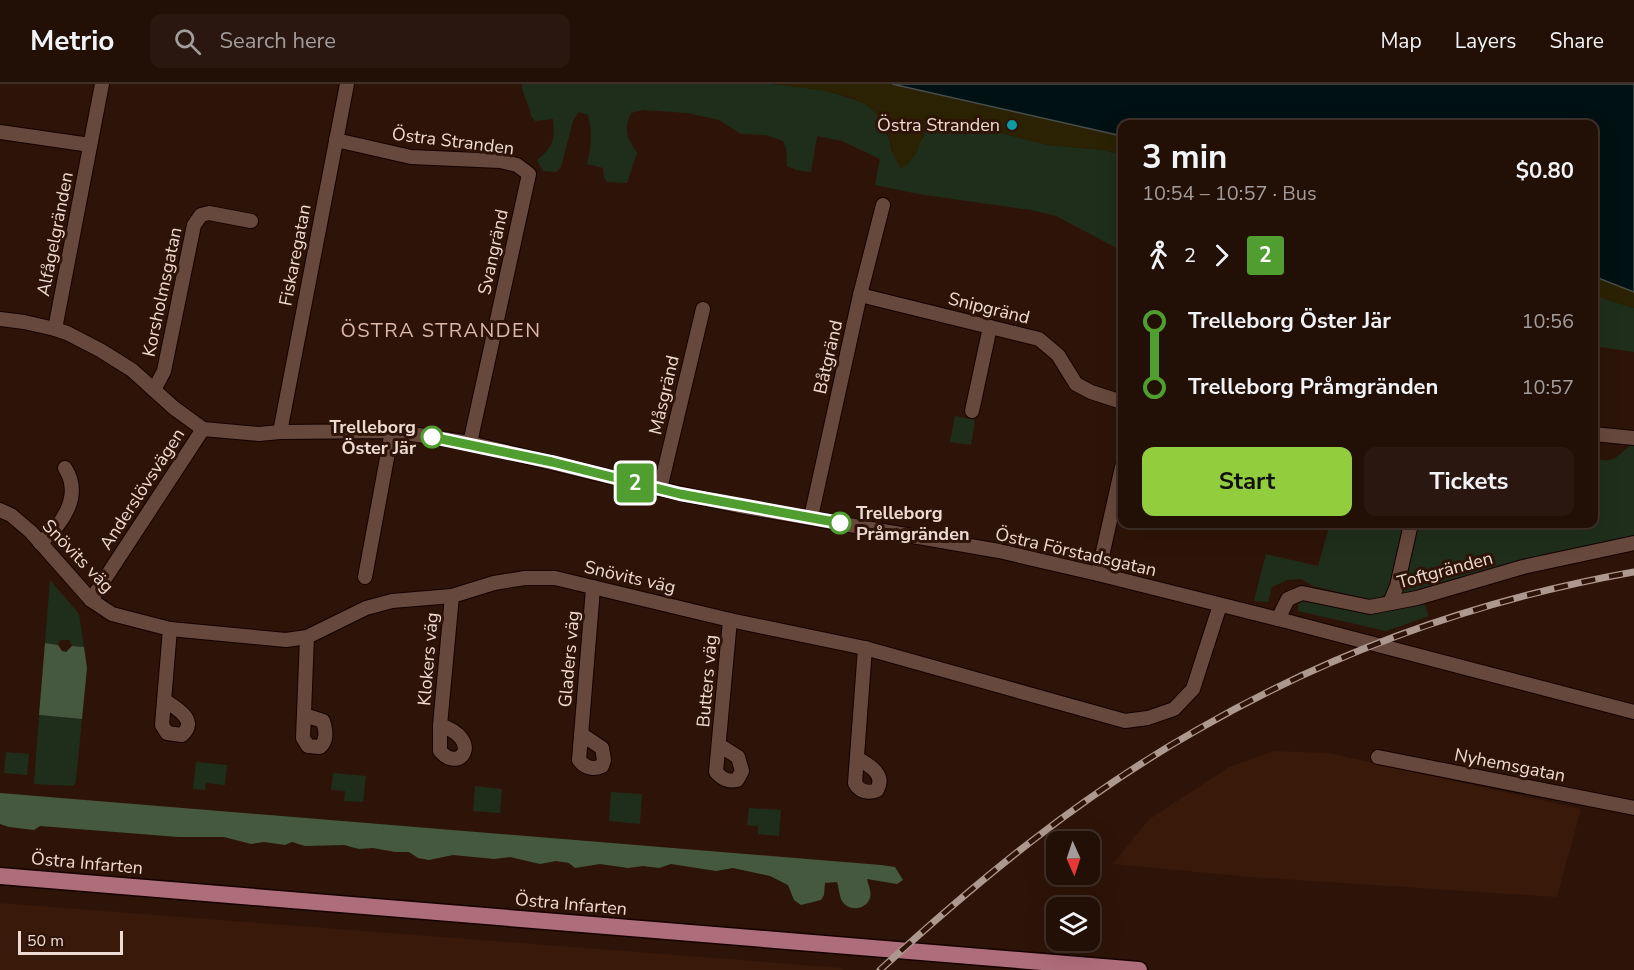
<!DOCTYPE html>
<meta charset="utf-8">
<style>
body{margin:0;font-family:"Nunito Sans",sans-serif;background:#2a1810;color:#f1f3f6;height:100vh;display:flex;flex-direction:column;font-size:22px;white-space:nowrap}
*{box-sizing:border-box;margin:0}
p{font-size:20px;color:#a29c9b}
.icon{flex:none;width:33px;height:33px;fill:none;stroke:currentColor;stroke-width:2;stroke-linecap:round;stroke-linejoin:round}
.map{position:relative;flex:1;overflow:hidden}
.details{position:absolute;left:1118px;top:36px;width:480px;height:408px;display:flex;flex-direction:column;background:#220f06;border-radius:12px;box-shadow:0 6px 24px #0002,0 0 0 2px #3f2f28}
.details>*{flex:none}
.badge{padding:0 12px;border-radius:4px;font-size:21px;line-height:39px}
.needle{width:39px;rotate:177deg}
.buttons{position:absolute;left:1046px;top:747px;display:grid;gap:12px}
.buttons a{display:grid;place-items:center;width:54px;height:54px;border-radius:12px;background:#220f06;box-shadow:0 6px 24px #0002,0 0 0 2px #3f2f28;font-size:30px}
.scale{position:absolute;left:18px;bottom:15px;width:105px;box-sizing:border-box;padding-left:6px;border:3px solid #eddad2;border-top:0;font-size:16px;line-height:21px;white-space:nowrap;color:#eddad2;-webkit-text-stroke:4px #2e1408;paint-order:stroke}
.map>.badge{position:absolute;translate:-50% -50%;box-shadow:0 0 0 3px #fff}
.legs{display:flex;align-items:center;gap:9px;height:66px;padding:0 24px;font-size:20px}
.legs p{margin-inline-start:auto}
.overview{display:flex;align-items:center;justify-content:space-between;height:102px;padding:0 24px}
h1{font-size:33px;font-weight:700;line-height:45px}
.primary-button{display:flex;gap:12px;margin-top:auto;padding:12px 24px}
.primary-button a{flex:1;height:69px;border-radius:12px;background:#92cd3e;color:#111;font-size:24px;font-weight:700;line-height:69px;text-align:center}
.primary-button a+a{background:#2a1810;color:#f1f3f6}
ul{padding:0 24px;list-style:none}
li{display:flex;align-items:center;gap:21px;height:66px;font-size:22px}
li i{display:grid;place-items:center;width:9px;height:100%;margin:0 8px;background:currentColor}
li i::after{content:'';width:15px;height:15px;margin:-8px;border:4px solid;border-radius:50%;background:#220f06}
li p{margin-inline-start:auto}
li:first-child i{background:linear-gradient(#0000 50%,currentColor 0)}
li:last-child i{background:linear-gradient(currentColor 50%,#0000 0)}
header{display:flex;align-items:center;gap:36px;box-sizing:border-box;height:84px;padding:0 30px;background:#220f06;border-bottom:2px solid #3f2f28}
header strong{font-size:28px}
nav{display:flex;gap:33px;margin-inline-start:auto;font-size:21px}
.search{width:420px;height:54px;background:#2a1810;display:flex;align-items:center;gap:15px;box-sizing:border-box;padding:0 21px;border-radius:12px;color:#a29c9b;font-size:22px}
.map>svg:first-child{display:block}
.built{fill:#39190a}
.green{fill:#1f2e1b}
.forest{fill:#455840}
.sand{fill:#2a2202}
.water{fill:#001113;stroke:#474d4c;stroke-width:1.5}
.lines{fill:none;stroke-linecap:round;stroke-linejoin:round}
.minor-casing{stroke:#140100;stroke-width:16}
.primary-casing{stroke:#140100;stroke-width:19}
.minor{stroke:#67483c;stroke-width:14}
.primary{stroke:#ae6e79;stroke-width:16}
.rail-casing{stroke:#ad988f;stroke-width:7}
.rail{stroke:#2e1408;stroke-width:4.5;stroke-dasharray:14;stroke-linecap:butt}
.line-1-casing{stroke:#fff;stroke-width:14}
.line-1{stroke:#509e2f;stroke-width:9}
.culture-dot{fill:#0f9aa8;stroke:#2e1408;stroke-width:2}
.stop-1-dot{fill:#fff;stroke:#509e2f;stroke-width:3}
.labels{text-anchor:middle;stroke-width:6;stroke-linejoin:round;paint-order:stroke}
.poi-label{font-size:18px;fill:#eddad2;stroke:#2e1408;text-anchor:end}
.street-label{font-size:18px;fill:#eddad2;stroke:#2e1408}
.stop-label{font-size:18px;font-weight:bold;fill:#eddad2;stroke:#2e1408;text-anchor:end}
.neighbourhood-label{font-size:20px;letter-spacing:1.5px;fill:#ddb9aa;stroke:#2e1408}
</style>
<header>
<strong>Metrio</strong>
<div class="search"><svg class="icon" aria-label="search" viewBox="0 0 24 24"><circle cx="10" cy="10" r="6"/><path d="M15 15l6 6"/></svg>Search here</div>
<nav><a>Map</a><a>Layers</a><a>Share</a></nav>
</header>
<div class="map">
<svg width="1634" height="886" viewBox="0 0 1634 886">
<rect width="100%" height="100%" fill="#2e1408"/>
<g class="built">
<path d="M1274 667 1329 669 1581 725 1557 813 1250 793 1113 780 1148 736 1229 683Z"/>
<path d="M0 819 844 884 842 886H0Z"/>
</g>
<g class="green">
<path d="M522 0H772L823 6 865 19 875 28 889 55 892 68 923 54 925 46 934 39 990 46 1048 61 1104 66 1122 71V167L1056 132 1031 126 918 110 875 101 880 75 842 57 817 52 811 88 796 86 787 82 786 64 783 57 766 51 741 50 719 36 688 29 643 26 631 29C623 48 627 53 637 69L627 99 607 98 604 94 603 84 587 80C591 62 593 50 588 31L579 28 573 37 561 83 556 88 543 87 537 76C554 62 555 56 553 35L535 37 531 32C530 21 522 11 522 0Z"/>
<path d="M1593 211 1634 224V268L1593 262Z"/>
<path d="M955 332 975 336 971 361 950 358Z"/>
<path d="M1634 359V456L1402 512 1400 509 1416 440H1593V373C1615 383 1618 369 1634 359Z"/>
<path d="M1330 440H1408L1389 508 1379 514 1370 516 1313 502 1301 495 1287 496 1272 503 1268 518 1254 517 1266 470 1318 482Z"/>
<path d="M50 496 79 530 84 563 72 562 69 556H60L58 561 45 559Z"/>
<path d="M1304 517H1423L1429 532 1386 547 1298 527V520Z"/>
<path d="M39 631 82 635 76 697 73 702 34 700Z"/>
<path d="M6 668 29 670 27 691 4 689Z"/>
<path d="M196 678 227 681 225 701 206 699 205 706 193 705Z"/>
<path d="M333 689 366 692 363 718 344 717 345 707 331 706Z"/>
<path d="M475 702 502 705 500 729 473 727Z"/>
<path d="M611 708 642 710 640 740 609 737Z"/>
<path d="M749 724 781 726 779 752 758 750V742L747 741Z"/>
</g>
<g class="forest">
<path d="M45 559 58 561 62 567 66 568 72 562 84 563 87 584 82 635 39 631Z"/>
<path d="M0 709 881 781 895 783 903 796 897 800 867 795C868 801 872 807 870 814 866 826 849 828 842 817 839 811 839 803 837 798L825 799 824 811 821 816 801 821 794 816 788 801 770 792 733 784 716 787 671 780 659 784 643 782 628 784 600 780 575 784 569 779 556 777 540 780 510 773 494 775 453 771 429 776 418 774 409 768H395L373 764 359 765 344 761 305 762 292 758 285 761 264 758 251 760 224 753H178L40 742 34 746 9 743 0 740Z"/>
</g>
<g class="sand">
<path d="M772 0H892L1122 52V71L1104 66 1048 61 990 46 934 39 925 46 917 68 907 81 901 84C893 75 893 65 889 54 886 46 881 37 876 30 862 8 797 3 772 0Z"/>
<path d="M1593 192 1634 208V224L1593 211Z"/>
</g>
<path class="water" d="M892 0H1634V208L1593 192V40H1122V52Z"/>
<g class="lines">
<defs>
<g id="minor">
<path d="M0 48 90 61"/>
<path d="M336 56 411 73 500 77 517 81 529 90 470 359"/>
<path d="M860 211 1039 255 1058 271 1076 300 1091 308 1122 318"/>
<path d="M0 235 24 238 55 245 67 249 100 266 132 286 174 324 203 345 259 350 280 348 392 347 470 359 660 405 739 422 999 467 1098 490 1286 537 1634 628"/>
<path d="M55 245 102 0"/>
<path d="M154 306 164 287 194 141 201 131 209 129 251 137"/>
<path d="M972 327 990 243"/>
<path d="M280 348 347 0"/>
<path d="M1593 350 1634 354"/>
<path d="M660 405 703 225"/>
<path d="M0 426 11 431 31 448 91 516 112 530 170 545 286 556 307 553 366 524 392 517 452 512 494 499 525 494H555L730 536 865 564 1125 637 1148 634 1174 625 1193 605 1220 521"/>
<path d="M811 433 860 211 883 121"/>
<path d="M40 459C62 441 83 412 65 384"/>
<path d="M1098 490 1122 383"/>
<path d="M365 493 392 347"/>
<path d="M91 516 203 345"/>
<path d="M1390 519 1397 502 1411 440"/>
<path d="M1278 535 1288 515 1302 509 1370 523 1417 514 1523 483 1634 459"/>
<path d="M164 616C176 624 199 636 182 651L167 649 162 641 170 545"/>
<path d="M304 631 323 637C326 646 328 656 320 663L308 662 303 654 307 553"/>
<path d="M440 641C484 656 460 690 440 667V641L452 512"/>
<path d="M581 650 602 664 604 676 602 682C593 686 585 684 579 676L592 517 593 503"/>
<path d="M719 661 738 673 742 687 737 696C728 698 722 695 716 688L730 536"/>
<path d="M1378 673 1634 724"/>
<path d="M857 674C869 681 886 690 877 706 868 710 859 707 855 699L865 564"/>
</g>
<path id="primary" d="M0 792 1139 886"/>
</defs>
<use href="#minor" class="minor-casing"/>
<use href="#primary" class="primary-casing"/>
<use href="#minor" class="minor"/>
<use href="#primary" class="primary"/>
<defs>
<path id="rail" d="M880 886C977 797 1082 711 1197 646 1332 568 1481 515 1634 488"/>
</defs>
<use href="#rail" class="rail-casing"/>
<use href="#rail" class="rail"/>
</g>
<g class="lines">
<defs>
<path id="line-1" d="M432 353 552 378 680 410 840 439"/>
</defs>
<use href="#line-1" class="line-1-casing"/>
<use href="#line-1" class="line-1"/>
</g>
<circle class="culture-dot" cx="1012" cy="41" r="6"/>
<g class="stop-1-dot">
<circle cx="432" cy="353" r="10"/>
<circle cx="840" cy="439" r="10"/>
</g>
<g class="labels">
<g class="poi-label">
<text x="1000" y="47">Östra Stranden</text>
</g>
<g class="street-label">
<text transform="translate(453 57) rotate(7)" y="6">Östra Stranden</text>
<text transform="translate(55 150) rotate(-79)" y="6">Alfågelgränden</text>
<text transform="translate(493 168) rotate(-78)" y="6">Svangränd</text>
<text transform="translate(295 171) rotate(-79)" y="6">Fiskaregatan</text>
<text transform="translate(162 208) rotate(-78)" y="6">Korsholmsgatan</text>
<text transform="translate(989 224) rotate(14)" y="6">Snipgränd</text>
<text transform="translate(828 273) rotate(-77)" y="6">Båtgränd</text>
<text transform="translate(664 311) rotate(-77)" y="6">Måsgränd</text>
<text transform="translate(142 405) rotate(-57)" y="6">Anderslövsvägen</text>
<text transform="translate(1076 468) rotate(13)" y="6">Östra Förstadsgatan</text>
<text transform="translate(78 472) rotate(46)" y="6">Snövits väg</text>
<text transform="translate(1445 486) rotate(-15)" y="6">Toftgränden</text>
<text transform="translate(630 493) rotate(13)" y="6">Snövits väg</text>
<text transform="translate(428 575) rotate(-85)" y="6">Klokers väg</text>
<text transform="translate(569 575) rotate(-85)" y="6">Gladers väg</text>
<text transform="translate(707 597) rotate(-85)" y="6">Butters väg</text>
<text transform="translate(1510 681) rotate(11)" y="6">Nyhemsgatan</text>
<text transform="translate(87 779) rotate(5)" y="6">Östra Infarten</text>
<text transform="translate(571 820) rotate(5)" y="6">Östra Infarten</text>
</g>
<g class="stop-label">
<text x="416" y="349">Trelleborg<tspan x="416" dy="21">Öster Jär</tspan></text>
<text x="856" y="435" text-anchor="start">Trelleborg<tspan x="856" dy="21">Pråmgränden</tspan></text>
</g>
<g class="neighbourhood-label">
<text x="441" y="253">ÖSTRA STRANDEN</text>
</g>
</g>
</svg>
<div class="buttons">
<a><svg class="needle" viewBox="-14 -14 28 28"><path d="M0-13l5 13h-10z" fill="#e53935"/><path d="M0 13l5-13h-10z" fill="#a29c9b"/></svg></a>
<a><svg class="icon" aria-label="layers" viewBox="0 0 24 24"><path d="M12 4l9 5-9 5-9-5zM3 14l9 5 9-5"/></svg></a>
</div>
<div class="scale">50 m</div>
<b class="badge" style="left:635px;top:399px;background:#509e2f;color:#fff">2</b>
<section class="details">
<div class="overview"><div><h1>3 min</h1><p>10:54 – 10:57 · Bus</p></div><b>$0.80</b></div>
<div class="legs"><svg class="icon" aria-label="walk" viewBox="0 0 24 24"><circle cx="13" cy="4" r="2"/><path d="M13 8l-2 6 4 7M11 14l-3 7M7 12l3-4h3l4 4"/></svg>2<svg class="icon" aria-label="forward" viewBox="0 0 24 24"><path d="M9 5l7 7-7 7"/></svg><b class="badge" style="background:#509e2f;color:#fff">2</b></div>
<ul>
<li><i style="color:#509e2f"></i><b>Trelleborg Öster Jär</b><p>10:56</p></li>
<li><i style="color:#509e2f"></i><b>Trelleborg Pråmgränden</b><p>10:57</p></li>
</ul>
<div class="primary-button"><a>Start</a><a>Tickets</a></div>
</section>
</div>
